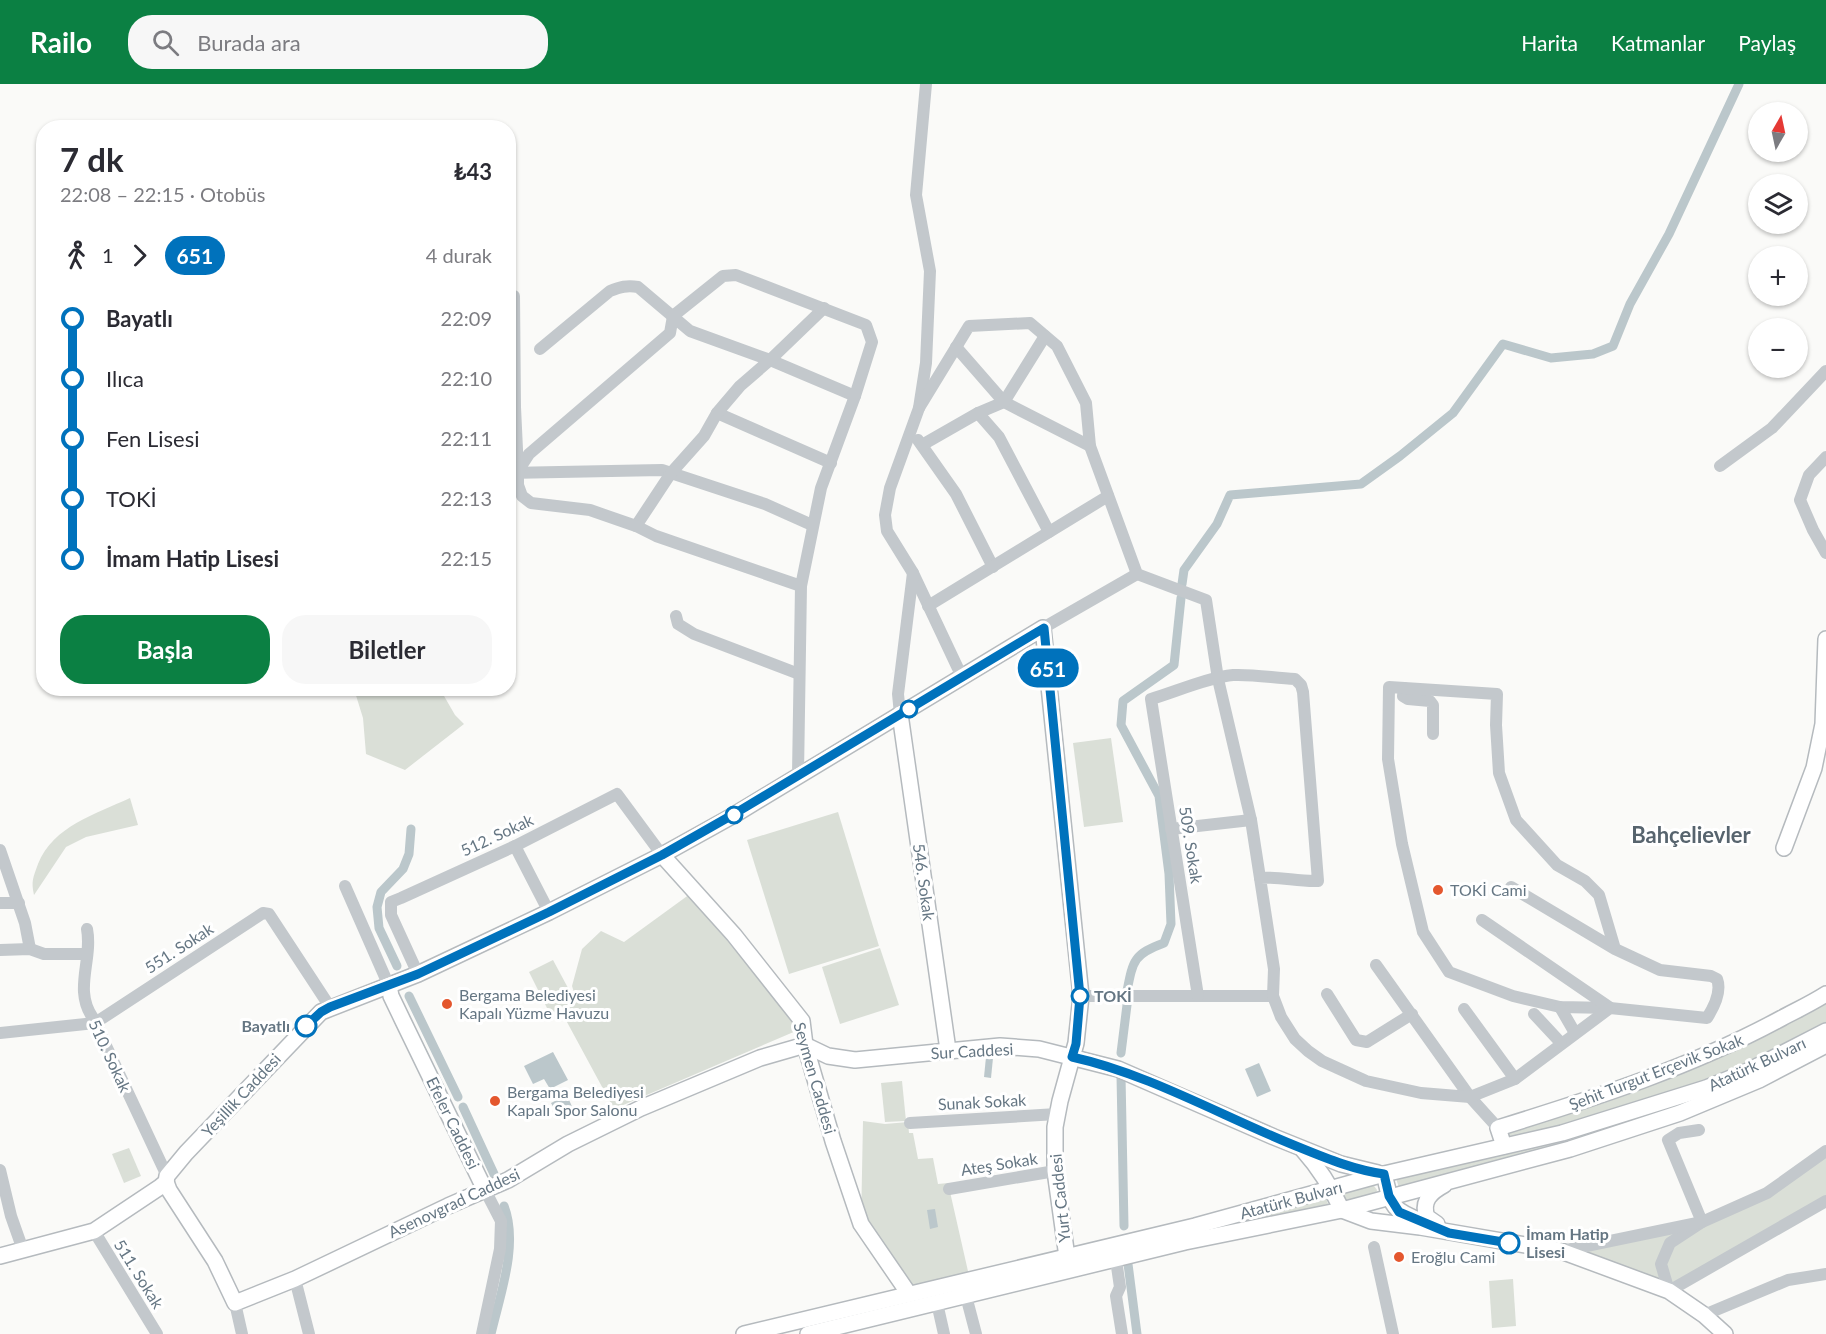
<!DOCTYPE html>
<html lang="tr">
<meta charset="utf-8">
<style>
body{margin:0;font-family:Lato,sans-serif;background:#f7f7f7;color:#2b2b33;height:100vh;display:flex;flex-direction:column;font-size:22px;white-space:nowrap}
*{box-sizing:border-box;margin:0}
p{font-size:20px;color:#7c7c81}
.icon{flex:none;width:33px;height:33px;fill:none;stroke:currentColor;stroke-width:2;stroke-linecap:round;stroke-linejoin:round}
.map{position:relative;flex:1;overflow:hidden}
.drawer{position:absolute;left:36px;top:36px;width:480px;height:576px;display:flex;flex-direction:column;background:#fff;border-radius:24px;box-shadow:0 2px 4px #0004}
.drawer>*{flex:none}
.badge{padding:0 12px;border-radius:20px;font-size:21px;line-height:39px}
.needle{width:39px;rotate:9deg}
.fabs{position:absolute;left:1748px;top:18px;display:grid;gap:12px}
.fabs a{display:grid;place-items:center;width:60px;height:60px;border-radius:50%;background:#fff;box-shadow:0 2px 4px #0004;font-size:30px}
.map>.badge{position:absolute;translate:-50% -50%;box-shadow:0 0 0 3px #fff}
.legs{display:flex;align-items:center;gap:9px;height:66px;padding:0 24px;font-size:20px}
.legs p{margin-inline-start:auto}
.summary{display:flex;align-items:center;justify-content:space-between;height:102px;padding:0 24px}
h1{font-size:33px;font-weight:700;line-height:45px}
.cta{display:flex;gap:12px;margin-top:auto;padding:12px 24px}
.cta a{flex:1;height:69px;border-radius:24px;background:#0b8043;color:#fff;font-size:24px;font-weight:700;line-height:69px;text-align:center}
.cta a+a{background:#f7f7f7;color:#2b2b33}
ul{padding:0 24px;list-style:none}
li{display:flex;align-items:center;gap:21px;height:60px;font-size:22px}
li i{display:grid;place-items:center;width:9px;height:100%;margin:0 8px;background:currentColor}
li i::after{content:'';width:15px;height:15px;margin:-8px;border:4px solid;border-radius:50%;background:#fff}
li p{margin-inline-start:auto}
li:first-child i{background:linear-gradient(#0000 50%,currentColor 0)}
li:last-child i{background:linear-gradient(currentColor 50%,#0000 0)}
header{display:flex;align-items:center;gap:36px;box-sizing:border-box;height:84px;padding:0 30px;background:#0b8043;color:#fff}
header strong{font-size:28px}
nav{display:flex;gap:33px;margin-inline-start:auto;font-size:21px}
.search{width:420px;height:54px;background:#f7f7f7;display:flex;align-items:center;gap:15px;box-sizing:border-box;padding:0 21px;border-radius:24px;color:#7c7c81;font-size:22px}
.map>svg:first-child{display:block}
.green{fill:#dadfd7}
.water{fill:#bbc7cb}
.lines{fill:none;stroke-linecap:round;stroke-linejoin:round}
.canal{stroke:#bbc7cb;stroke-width:9}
.major-casing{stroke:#b5babe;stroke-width:18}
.minor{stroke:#c3c8cc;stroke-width:12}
.major{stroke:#fff;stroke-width:15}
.line-1-casing{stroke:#fff;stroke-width:14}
.line-1{stroke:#0072bc;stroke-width:9}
.stop-1-dot{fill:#fff;stroke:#0072bc;stroke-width:3}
.poi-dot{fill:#e4572e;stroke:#fff;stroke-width:2}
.labels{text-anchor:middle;stroke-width:6;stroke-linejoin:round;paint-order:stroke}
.street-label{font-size:16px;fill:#657683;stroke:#fff}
.poi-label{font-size:16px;fill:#657683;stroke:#fff;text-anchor:start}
.stop-label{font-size:16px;font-weight:bold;fill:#657683;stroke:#fff;text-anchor:start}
.district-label{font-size:22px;font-weight:bold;fill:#57646e;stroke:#fff}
</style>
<header>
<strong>Railo</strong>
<div class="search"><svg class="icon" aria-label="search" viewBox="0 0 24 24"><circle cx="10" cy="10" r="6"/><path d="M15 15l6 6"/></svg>Burada ara</div>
<nav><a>Harita</a><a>Katmanlar</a><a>Paylaş</a></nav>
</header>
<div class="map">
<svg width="1826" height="1250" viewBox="0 0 1826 1250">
<rect width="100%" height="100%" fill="#fafaf8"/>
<g class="green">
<path d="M354 605H440L455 631 464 640 405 686 366 670 363 634Z"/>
<path d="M1111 654 1123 738 1084 743 1073 659Z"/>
<path d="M130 714 138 741 86 753 66 763 34 811C31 797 33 794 38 780 53 742 96 730 130 714Z"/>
<path d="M838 728 879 862 789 890 747 756Z"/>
<path d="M690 810 732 856 798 942 796 947 614 1025 561 927 577 918 572 902 582 865 601 847 624 858Z"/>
<path d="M880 864 899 921 840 940 822 883Z"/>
<path d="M553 876 575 917 550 930 529 888Z"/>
<path d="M1826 910V947L1748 987 1504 1062 1498 1044 1576 1020Z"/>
<path d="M902 997 906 1037 885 1038 881 999Z"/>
<path d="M1661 1025 1664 1030 1568 1059 1399 1104 1396 1094Z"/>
<path d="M863 1037 885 1040 908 1038 909 1049H913L918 1075 933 1074 938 1100 948 1099 970 1196 909 1210 861 1140Z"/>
<path d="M129 1064 141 1092 124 1099 112 1070Z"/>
<path d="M1826 1067V1117L1669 1207 1561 1167 1722 1130Z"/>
<path d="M1372 1099 1377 1106 1376 1109 1346 1116 1343 1114 1342 1109Z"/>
<path d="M1325 1111 1328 1120 1191 1151Z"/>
<path d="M1513 1195 1516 1242 1492 1244 1489 1197Z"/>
</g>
<g class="water">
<path d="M553 968 568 996 550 1005 544 995 533 1000 524 982Z"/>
<path d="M986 973 993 974 991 994 984 993Z"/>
<path d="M1259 979 1271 1007 1257 1013 1245 985Z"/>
<path d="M567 1011 573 1025 558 1032 551 1019Z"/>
<path d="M935 1125 938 1143 930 1145 927 1126Z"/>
</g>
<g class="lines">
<g class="canal">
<path d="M1182 500 1184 486 1217 440 1230 411 1361 400 1400 372 1453 329 1503 260 1551 274 1593 270 1613 262 1630 220 1669 150 1739 0"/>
<path d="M397 882 379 844 377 823 381 808 403 785 409 770 411 745"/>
<path d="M1127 907C1133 876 1134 870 1164 859L1171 840 1169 790 1159 712 1121 641 1123 617 1174 581 1181 514"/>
<path d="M409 912 458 1013"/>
<path d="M1121 969 1127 921"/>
<path d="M1121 992 1124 1142"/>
<path d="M463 1023 494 1090"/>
<path d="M1128 1180 1137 1250"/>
<path d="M491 1250C500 1211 519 1160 504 1122"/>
</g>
<defs>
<g id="major">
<path d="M900 630 948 966"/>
<path d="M1784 764 1814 684 1823 640 1826 555"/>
<path d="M662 771 734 851 802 937 805 961 833 1057 861 1140 909 1210"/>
<path d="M389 902 391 912 403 937 485 1106"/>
<path d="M805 961 828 972 855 976 1000 962 1039 965 1118 985 1274 1053 1341 1080 1378 1089"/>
<path d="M1504 1062 1498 1044C1595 1014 1692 983 1782 934 1797 926 1812 919 1826 910"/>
<path d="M1303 1066C1320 1085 1331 1103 1342 1126"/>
<path d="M1384 1090C1392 1122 1390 1125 1421 1137"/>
<path d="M166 1098 169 1106 215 1177 235 1219 295 1195 448 1122 508 1096 568 1060 641 1024 760 974 805 961"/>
<path d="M1342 1126 1371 1137 1420 1143 1561 1167 1669 1207 1704 1231 1725 1250"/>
<path d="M1437 1140 1427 1133C1421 1117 1431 1108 1444 1101"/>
<path d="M0 1172 94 1147 160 1103 166 1098 167 1092 186 1069 321 928 418 890 549 828 662 771 734 731 1043 544 1081 912 1076 959 1060 1017 1055 1043V1087L1067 1173"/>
<path d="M744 1250 1195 1142 1384 1090 1562 1049 1706 1004 1748 987 1826 947"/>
<path d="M808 1250 1185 1158 1342 1126 1570 1065 1680 1029 1759 996 1826 961"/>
</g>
</defs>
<use href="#major" class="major-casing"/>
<g class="minor">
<path d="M926 0 916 111 930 187 926 279 919 324 890 404 885 431 887 447 913 489 962 593"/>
<path d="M514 212 515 323 518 387"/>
<path d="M956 263 1004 318 1090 362"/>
<path d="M540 265 610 207C620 203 627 201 638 203L690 247 770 276 855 312"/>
<path d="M919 324 969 242 1030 239 1057 262 1086 319 1090 362 1137 490 1206 516 1218 595 1251 736 1260 794"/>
<path d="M717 329 831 379"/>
<path d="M978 329 999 353 1049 448"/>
<path d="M918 356 956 410 993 483"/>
<path d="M922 361 978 329 1004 318 1045 252"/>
<path d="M1826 373 1809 391 1800 416 1813 446 1826 469"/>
<path d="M1720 382 1772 344 1826 287"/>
<path d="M508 389 662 386 765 420 812 441"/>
<path d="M636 442 671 389 704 352 717 329 740 302 770 276 824 224"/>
<path d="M928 522 1108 412"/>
<path d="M676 532 678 540 694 550 799 590"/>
<path d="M1043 544 1137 490"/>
<path d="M1404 604 1403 612 1408 615 1430 617 1433 621V650"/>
<path d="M900 630 898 610 913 489"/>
<path d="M798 690 801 502 821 404 855 312 872 258 866 241 736 191 723 192 673 232 670 249 529 370 518 387V401L522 412 531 419 590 426 636 442 656 452 801 502"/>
<path d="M1171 745 1251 736"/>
<path d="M515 762 549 828"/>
<path d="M0 766 25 839 30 865"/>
<path d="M345 802 389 902"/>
<path d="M1511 803 1615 865 1660 886 1711 892 1717 895C1722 908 1714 923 1707 934L1610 924 1560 923 1513 912 1449 888 1423 848 1402 760 1388 675 1389 603 1497 610 1496 641 1499 689 1516 736 1557 781 1585 797 1599 811 1615 865"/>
<path d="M0 819H19"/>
<path d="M1482 836 1609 923"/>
<path d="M87 845C93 876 73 906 93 934L167 1092"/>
<path d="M0 866 30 865 44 870H87"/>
<path d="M1376 881 1470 1013 1498 1044"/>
<path d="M418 890 391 831V818L401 814 515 762 617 710 662 771"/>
<path d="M1327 910 1356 956 1367 958 1412 930"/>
<path d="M1081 912H1273"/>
<path d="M1198 912 1151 615C1175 608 1209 593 1233 591 1253 590 1274 594 1295 595L1301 601 1303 608 1318 797C1298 798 1279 792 1260 794L1274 885 1273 912 1281 933 1295 955 1308 967 1322 977 1366 997 1421 1009 1470 1013 1515 995 1610 924"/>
<path d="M1560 923 1575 949"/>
<path d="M1464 925 1515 995"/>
<path d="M1534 930 1561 959"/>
<path d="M0 949 95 939 263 829 269 830 330 923"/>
<path d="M910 1039 1057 1030"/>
<path d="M1699 1046 1679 1049 1668 1056 1702 1138 1670 1159 1661 1180 1669 1207 1826 1117"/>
<path d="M0 1086 11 1132 23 1166"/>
<path d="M949 1105 1055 1087"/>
<path d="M94 1147 157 1250"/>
<path d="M1374 1163 1393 1250"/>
<path d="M1562 1167 1702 1138 1767 1109 1826 1067"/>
<path d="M1116 1176 1120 1203 1116 1212 1122 1250"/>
<path d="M295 1195 309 1250"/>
<path d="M966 1212 976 1250"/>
<path d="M235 1219 242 1250"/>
<path d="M937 1219 944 1250"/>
<path d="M1704 1231 1788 1196 1826 1190"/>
<path d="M482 1250 500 1165 501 1137 485 1106"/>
</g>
<use href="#major" class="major"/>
</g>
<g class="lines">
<defs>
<path id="line-1" d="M306 942 321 928 330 923 418 890 549 828 662 771 734 730 1044 544 1080 912 1076 960 1072 973C1150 990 1227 1035 1301 1064 1328 1075 1355 1086 1384 1090L1389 1112 1399 1128 1449 1149 1509 1159"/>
</defs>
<use href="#line-1" class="line-1-casing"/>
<use href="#line-1" class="line-1"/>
</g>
<g class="stop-1-dot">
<circle cx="909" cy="625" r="8"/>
<circle cx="734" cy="731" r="8"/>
<circle cx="1080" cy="912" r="8"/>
<circle cx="306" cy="942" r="10"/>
<circle cx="1509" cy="1159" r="10"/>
</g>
<g class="poi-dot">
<circle cx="1438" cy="806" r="6"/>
<circle cx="447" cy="920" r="6"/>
<circle cx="495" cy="1017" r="6"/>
<circle cx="1399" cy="1173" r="6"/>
</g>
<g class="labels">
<g class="street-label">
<text transform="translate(497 751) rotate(-25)" y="6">512. Sokak</text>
<text transform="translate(1191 761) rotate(81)" y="6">509. Sokak</text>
<text transform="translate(924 798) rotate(82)" y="6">546. Sokak</text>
<text transform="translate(179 864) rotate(-33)" y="6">551. Sokak</text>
<text transform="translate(972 967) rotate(-3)" y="6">Sur Caddesi</text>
<text transform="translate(110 972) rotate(65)" y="6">510. Sokak</text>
<text transform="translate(1757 980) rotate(-25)" y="6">Atatürk Bulvarı</text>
<text transform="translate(1656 988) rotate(-21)" y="6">Şehit Turgut Erçevik Sokak</text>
<text transform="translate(815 994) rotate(74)" y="6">Seymen Caddesi</text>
<text transform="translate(241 1011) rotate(-47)" y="6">Yeşillik Caddesi</text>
<text transform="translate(982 1018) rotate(-3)" y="6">Sunak Sokak</text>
<text transform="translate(453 1039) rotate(64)" y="6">Efeler Caddesi</text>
<text transform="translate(999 1080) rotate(-9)" y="6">Ateş Sokak</text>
<text transform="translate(1060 1114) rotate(-96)" y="6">Yurt Caddesi</text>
<text transform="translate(1291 1116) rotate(-15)" y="6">Atatürk Bulvarı</text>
<text transform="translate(454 1119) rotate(-25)" y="6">Asenovgrad Caddesi</text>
<text transform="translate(139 1190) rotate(58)" y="6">511. Sokak</text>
</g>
<g class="poi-label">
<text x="1450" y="812">TOKİ Cami</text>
<text x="459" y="917">Bergama Belediyesi<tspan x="459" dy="18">Kapalı Yüzme Havuzu</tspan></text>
<text x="507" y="1014">Bergama Belediyesi<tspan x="507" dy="18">Kapalı Spor Salonu</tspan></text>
<text x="1411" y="1179">Eroğlu Cami</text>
</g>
<g class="stop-label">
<text x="1094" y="918">TOKİ</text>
<text x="290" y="948" text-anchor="end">Bayatlı</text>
<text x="1526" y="1156">İmam Hatip<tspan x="1526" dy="18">Lisesi</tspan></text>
</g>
<g class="district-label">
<text x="1691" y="759">Bahçelievler</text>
</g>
</g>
</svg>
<div class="fabs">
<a><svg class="needle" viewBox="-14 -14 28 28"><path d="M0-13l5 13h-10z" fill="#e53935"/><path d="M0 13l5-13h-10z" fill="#7c7c81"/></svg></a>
<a><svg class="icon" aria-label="layers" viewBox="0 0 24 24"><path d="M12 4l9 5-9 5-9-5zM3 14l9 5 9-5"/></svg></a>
<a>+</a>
<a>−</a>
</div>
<b class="badge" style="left:1048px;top:584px;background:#0072bc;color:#fff">651</b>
<section class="drawer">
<div class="summary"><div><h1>7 dk</h1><p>22:08 – 22:15 · Otobüs</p></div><b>₺43</b></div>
<div class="legs"><svg class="icon" aria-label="walk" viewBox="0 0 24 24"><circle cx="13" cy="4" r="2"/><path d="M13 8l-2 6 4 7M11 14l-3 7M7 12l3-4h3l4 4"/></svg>1<svg class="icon" aria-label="forward" viewBox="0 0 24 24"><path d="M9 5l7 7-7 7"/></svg><b class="badge" style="background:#0072bc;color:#fff">651</b><p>4 durak</p></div>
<ul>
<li><i style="color:#0072bc"></i><b>Bayatlı</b><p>22:09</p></li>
<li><i style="color:#0072bc"></i><span>Ilıca</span><p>22:10</p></li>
<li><i style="color:#0072bc"></i><span>Fen Lisesi</span><p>22:11</p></li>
<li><i style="color:#0072bc"></i><span>TOKİ</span><p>22:13</p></li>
<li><i style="color:#0072bc"></i><b>İmam Hatip Lisesi</b><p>22:15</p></li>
</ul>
<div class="cta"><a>Başla</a><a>Biletler</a></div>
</section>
</div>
